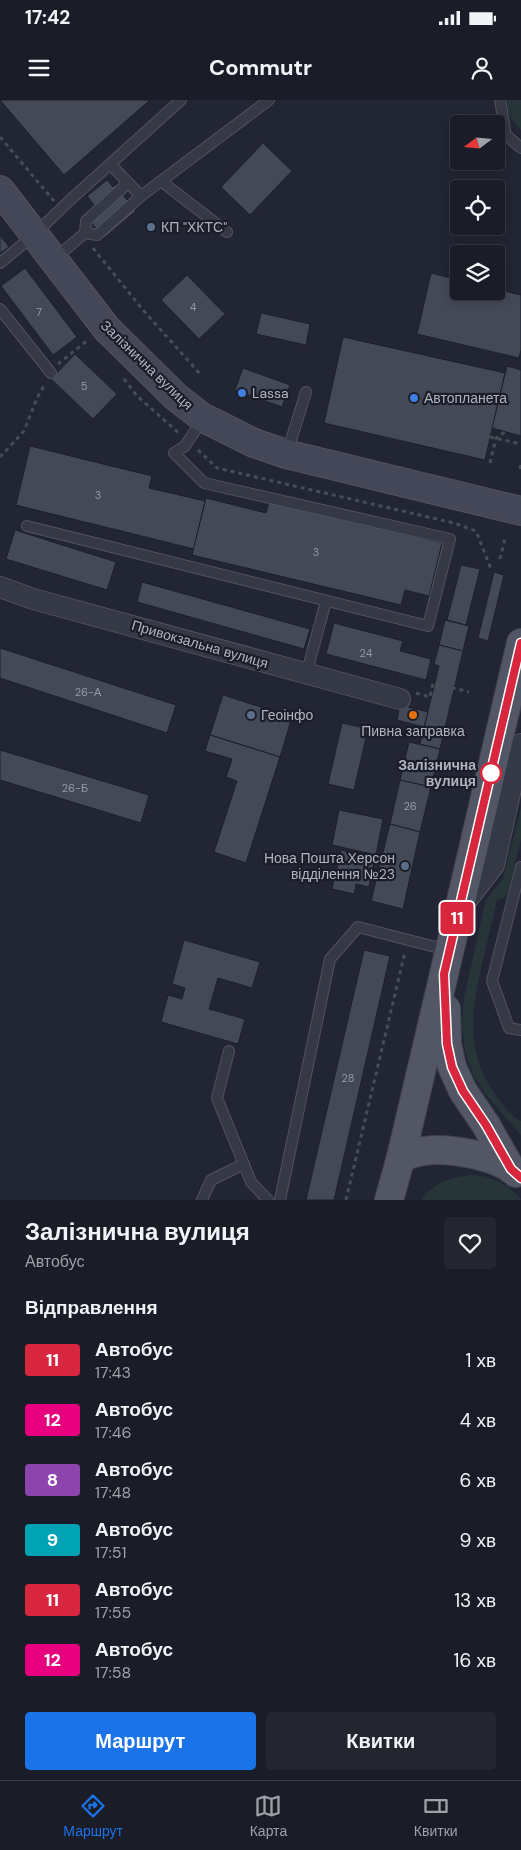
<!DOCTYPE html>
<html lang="uk">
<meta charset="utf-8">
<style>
body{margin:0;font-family:"DM Sans",sans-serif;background:#23252f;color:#f1f3f6;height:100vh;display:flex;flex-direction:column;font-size:19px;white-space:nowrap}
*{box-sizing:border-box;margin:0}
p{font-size:16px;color:#9fa1a7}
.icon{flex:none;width:28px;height:28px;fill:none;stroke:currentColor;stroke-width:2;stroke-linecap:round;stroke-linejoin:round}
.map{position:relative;height:1100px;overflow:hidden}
.side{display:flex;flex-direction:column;background:#1a1c27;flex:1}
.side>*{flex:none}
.badge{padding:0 10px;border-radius:4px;font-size:18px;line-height:32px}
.needle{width:32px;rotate:254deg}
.controls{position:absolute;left:450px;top:15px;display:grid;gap:10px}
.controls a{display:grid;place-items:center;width:55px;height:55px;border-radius:5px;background:#1a1c27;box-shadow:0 2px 12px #0003,0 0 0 1px #383a44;font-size:25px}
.map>.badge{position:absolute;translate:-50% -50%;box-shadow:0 0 0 2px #fff}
h2{padding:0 25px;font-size:19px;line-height:45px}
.round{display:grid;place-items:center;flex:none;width:52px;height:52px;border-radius:5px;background:#23252f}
.head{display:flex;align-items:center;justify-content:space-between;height:85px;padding:0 25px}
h1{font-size:24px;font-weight:700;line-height:38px}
.cta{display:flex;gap:10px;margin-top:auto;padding:10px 25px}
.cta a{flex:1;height:58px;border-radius:5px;background:#1a73e8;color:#fff;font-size:20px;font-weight:700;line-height:58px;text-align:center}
.cta a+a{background:#23252f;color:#f1f3f6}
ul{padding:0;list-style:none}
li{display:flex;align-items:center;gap:15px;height:60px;padding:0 25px}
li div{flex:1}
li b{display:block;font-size:19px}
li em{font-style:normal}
li .badge{min-width:55px;font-weight:700;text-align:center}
.status{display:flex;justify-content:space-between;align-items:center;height:35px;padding:0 25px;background:#1a1c27;direction:ltr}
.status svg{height:14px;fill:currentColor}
header{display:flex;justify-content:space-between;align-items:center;height:65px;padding:0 25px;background:#1a1c27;font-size:22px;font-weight:700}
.tabs{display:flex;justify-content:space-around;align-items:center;height:70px;border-top:1px solid #383a44;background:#1a1c27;font-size:14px;color:#9fa1a7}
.tabs a{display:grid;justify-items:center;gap:2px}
.tabs .selected{color:#1a73e8}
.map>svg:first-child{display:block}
.green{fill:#273438}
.building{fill:#444958;stroke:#1d202b}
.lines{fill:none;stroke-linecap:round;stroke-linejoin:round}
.lane-casing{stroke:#50535f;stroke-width:12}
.street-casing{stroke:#50535f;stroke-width:22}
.secondary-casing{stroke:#50535f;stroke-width:30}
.primary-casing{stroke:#3f424e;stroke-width:30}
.path{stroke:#434f54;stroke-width:3;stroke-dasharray:4 4;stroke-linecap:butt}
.lane{stroke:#353945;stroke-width:10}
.street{stroke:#353945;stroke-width:20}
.secondary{stroke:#444757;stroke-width:28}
.primary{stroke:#535765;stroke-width:28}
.line-casing{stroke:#fff;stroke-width:11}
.line{stroke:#d7263d;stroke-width:8}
.service-dot{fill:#5c6f8a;stroke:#1b1e29;stroke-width:2}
.shop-dot{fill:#3f7fe0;stroke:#1b1e29;stroke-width:2}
.food-dot{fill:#e8710a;stroke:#1b1e29;stroke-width:2}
.stop-dot{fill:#fff;stroke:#d7263d;stroke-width:2.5}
.labels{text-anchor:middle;stroke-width:4.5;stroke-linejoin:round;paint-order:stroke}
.number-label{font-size:11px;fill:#9598a7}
.poi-label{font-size:14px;fill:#b0b3c1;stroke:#1b1e29;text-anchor:start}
.street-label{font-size:14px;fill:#b0b3c1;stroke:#1b1e29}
.stop-label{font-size:14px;font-weight:bold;fill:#b0b3c1;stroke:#1b1e29;text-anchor:end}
</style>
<div class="status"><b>17:42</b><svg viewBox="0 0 49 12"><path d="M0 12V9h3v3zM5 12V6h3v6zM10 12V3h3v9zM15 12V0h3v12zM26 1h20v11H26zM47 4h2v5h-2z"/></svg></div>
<header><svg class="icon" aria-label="menu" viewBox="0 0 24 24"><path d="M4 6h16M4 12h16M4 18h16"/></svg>Commutr<svg class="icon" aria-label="person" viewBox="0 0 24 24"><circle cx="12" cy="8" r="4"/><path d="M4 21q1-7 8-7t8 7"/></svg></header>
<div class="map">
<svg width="521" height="1100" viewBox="0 0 521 1100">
<rect width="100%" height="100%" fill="#222634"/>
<g class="green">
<path d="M506 0H521V30C513 21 506 13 506 0Z"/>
<path d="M521 707V739L507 796 497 800C492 821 487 843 482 864 471 914 465 952 497 997 503 1005 511 1017 521 1021V1035L486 995 473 975 465 951 462 925 464 897 486 800 503 779Z"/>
<path d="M471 1075C491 1075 509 1084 521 1100H421C433 1083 451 1077 471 1075Z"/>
</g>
<g class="building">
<path d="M0 0H150L64 75Z"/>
<path d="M263 43 292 71 250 115 221 87Z"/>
<path d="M107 80 113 87 115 85 136 111 104 138 85 115 95 106 87 96Z"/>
<path d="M0 135 9 147 0 153Z"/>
<path d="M25 168 77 237 53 255 1 186Z"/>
<path d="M431 173 459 180V191H496V189L521 195V250L519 258 417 234Z"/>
<path d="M187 175 225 214 199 239 161 200Z"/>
<path d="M261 213 310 224 306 245 256 234Z"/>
<path d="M343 237 505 273 485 360 324 323Z"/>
<path d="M75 254 117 294 93 319 51 279Z"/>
<path d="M507 266 521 270V336L492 328Z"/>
<path d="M243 268 290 285 282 307 235 290Z"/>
<path d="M30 346 152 376 149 388 205 401 194 449 16 405Z"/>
<path d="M206 398 266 413 269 401 442 443 429 496 405 490 401 505 192 455Z"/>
<path d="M15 430 116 462 107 490 6 459Z"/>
<path d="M461 465 480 469 466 525 447 520Z"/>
<path d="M494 472 504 475 488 541 478 538Z"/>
<path d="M142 482 310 529 304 549 137 502Z"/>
<path d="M445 520 469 526 463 551 439 545Z"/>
<path d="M334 523 403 541 400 551 431 559 426 580 326 554Z"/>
<path d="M439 545 463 551 440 649 420 644 439 566 434 564Z"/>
<path d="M0 548 176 605 167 633 0 578Z"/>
<path d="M223 595 292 617 280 657 210 635Z"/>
<path d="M400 605 428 612 424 627 397 620Z"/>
<path d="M342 623 368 629 354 690 328 684Z"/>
<path d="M210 635 280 657 246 763 214 752 237 681 226 677 232 659 205 651Z"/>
<path d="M409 642 440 649 431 687 400 680Z"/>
<path d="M0 650 149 695 141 723 0 680Z"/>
<path d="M400 680 431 687 420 732 390 724Z"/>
<path d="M339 710 383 719 376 755 332 745Z"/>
<path d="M390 724 420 732 403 809 371 801Z"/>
<path d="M341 750 375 758 369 787 356 784 354 794 332 789Z"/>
<path d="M184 840 260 862 252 888 218 878 209 909 245 919 238 944 161 922 168 895 182 899 185 888 172 884Z"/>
<path d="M364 850 390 856 334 1100H306Z"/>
</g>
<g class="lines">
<defs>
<g id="lane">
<path d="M500 0 506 35 521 48"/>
<path d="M110 64 141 96"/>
<path d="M161 81 227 132"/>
<path d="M85 133 86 121 128 83"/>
<path d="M54 159 85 133 97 135 141 96 269 0"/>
<path d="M0 163 34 135 69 101 181 0"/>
<path d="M0 209 51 273"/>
<path d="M287 353 306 292"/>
<path d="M27 426 428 526 450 439 204 383 174 353 185 346 203 319"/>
<path d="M306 575 326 501"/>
<path d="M521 767 492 881 509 928 521 930"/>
<path d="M229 951 217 998 251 1082 268 1100"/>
<path d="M202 1100 211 1080 244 1064"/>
<path d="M280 1100 330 859 358 827 447 850"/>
</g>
<g id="street">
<path d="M0 487 33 499 400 599"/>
<path d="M464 804 494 765 521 644"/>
</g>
<path id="secondary" d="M0 90 107 229 176 297 203 318 212 322 254 343 286 354 521 411"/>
<g id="primary">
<path d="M446 909 447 944 452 967 463 991 486 1025 511 1069"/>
<path d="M401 1057C408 1055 416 1052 424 1051 448 1047 498 1056 516 1073"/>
<path d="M389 1100 401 1057 444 874 521 543"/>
</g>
</defs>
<use href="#lane" class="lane-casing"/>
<use href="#street" class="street-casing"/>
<use href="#secondary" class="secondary-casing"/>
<use href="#primary" class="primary-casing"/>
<g class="path">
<path d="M0 37 54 101"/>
<path d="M93 148 143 210 201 275"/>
<path d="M58 264 88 240"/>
<path d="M124 279 137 296 180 334"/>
<path d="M490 337 521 344"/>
<path d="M198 350 217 368 454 423 476 431 491 469"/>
<path d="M0 357 24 331 37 298 45 284"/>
<path d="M490 363 496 338 505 332"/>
<path d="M520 369 521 364"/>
<path d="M500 459 505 438"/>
<path d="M416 593 430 597 433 583 469 592"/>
<path d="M346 1100 405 852"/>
</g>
<use href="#lane" class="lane"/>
<use href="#street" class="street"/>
<use href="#secondary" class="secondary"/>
<use href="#primary" class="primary"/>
</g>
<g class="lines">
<defs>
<path id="line" d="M521 543 444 874 447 944 452 967 463 991 486 1025 511 1069 521 1078"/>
</defs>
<use href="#line" class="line-casing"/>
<use href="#line" class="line"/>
</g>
<g class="service-dot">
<circle cx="151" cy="127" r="5"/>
<circle cx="251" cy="615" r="5"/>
<circle cx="405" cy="766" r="5"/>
</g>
<g class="shop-dot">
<circle cx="242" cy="293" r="5"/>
<circle cx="414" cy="298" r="5"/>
</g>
<circle class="food-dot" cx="413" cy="615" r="5"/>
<circle class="stop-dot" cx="491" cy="673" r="10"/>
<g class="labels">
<g class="number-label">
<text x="193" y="211">4</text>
<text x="39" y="216">7</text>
<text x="84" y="290">5</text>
<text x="98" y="399">3</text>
<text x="316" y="456">3</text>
<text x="366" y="557">24</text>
<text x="88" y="596">26-А</text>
<text x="75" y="692">26-Б</text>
<text x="410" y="710">26</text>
<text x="348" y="982">28</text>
</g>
<g class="poi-label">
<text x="161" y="132">КП "ХКТС"</text>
<text x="252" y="298">Lassa</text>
<text x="424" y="303">Автопланета</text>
<text x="261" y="620">Геоінфо</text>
<text x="413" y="636" text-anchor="middle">Пивна заправка</text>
<text x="395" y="763" text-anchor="end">Нова Пошта Херсон<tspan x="395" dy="16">відділення №23</tspan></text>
</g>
<g class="street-label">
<text transform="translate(147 265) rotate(44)" y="5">Залізнична вулиця</text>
<text transform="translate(200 544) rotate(16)" y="5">Привокзальна вулиця</text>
</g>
<g class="stop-label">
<text x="476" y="670">Залізнична<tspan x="476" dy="16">вулиця</tspan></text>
</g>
</g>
</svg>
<div class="controls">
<a><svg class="needle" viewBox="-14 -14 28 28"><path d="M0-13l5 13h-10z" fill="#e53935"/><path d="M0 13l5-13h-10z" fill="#9fa1a7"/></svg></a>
<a><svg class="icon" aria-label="locate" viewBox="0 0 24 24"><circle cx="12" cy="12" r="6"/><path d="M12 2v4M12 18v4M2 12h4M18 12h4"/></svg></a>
<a><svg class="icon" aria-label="layers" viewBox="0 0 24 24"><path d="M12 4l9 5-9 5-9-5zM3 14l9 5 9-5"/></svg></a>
</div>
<b class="badge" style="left:457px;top:818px;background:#d7263d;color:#fff">11</b>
</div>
<section class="side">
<div class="head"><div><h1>Залізнична вулиця</h1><p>Автобус</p></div><a class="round"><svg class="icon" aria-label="heart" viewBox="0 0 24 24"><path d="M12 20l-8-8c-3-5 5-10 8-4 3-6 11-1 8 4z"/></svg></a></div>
<h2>Відправлення</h2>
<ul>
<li><span class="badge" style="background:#d7263d;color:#fff">11</span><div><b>Автобус</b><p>17:43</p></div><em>1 хв</em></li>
<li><span class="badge" style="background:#e6007e;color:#fff">12</span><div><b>Автобус</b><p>17:46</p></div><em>4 хв</em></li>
<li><span class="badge" style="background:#8e44ad;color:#fff">8</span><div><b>Автобус</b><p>17:48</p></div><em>6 хв</em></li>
<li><span class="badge" style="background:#00a3b4;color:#fff">9</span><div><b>Автобус</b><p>17:51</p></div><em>9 хв</em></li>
<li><span class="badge" style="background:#d7263d;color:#fff">11</span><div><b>Автобус</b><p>17:55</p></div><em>13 хв</em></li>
<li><span class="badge" style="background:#e6007e;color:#fff">12</span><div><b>Автобус</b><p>17:58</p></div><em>16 хв</em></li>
</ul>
<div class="cta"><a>Маршрут</a><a>Квитки</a></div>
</section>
<nav class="tabs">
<a class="selected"><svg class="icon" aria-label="directions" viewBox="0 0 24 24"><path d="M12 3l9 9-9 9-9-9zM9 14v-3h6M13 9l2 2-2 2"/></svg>Маршрут</a>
<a><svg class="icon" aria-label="map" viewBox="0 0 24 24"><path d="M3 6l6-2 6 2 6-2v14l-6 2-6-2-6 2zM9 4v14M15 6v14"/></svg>Карта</a>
<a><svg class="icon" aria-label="tickets" viewBox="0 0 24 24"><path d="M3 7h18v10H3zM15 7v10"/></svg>Квитки</a>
</nav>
